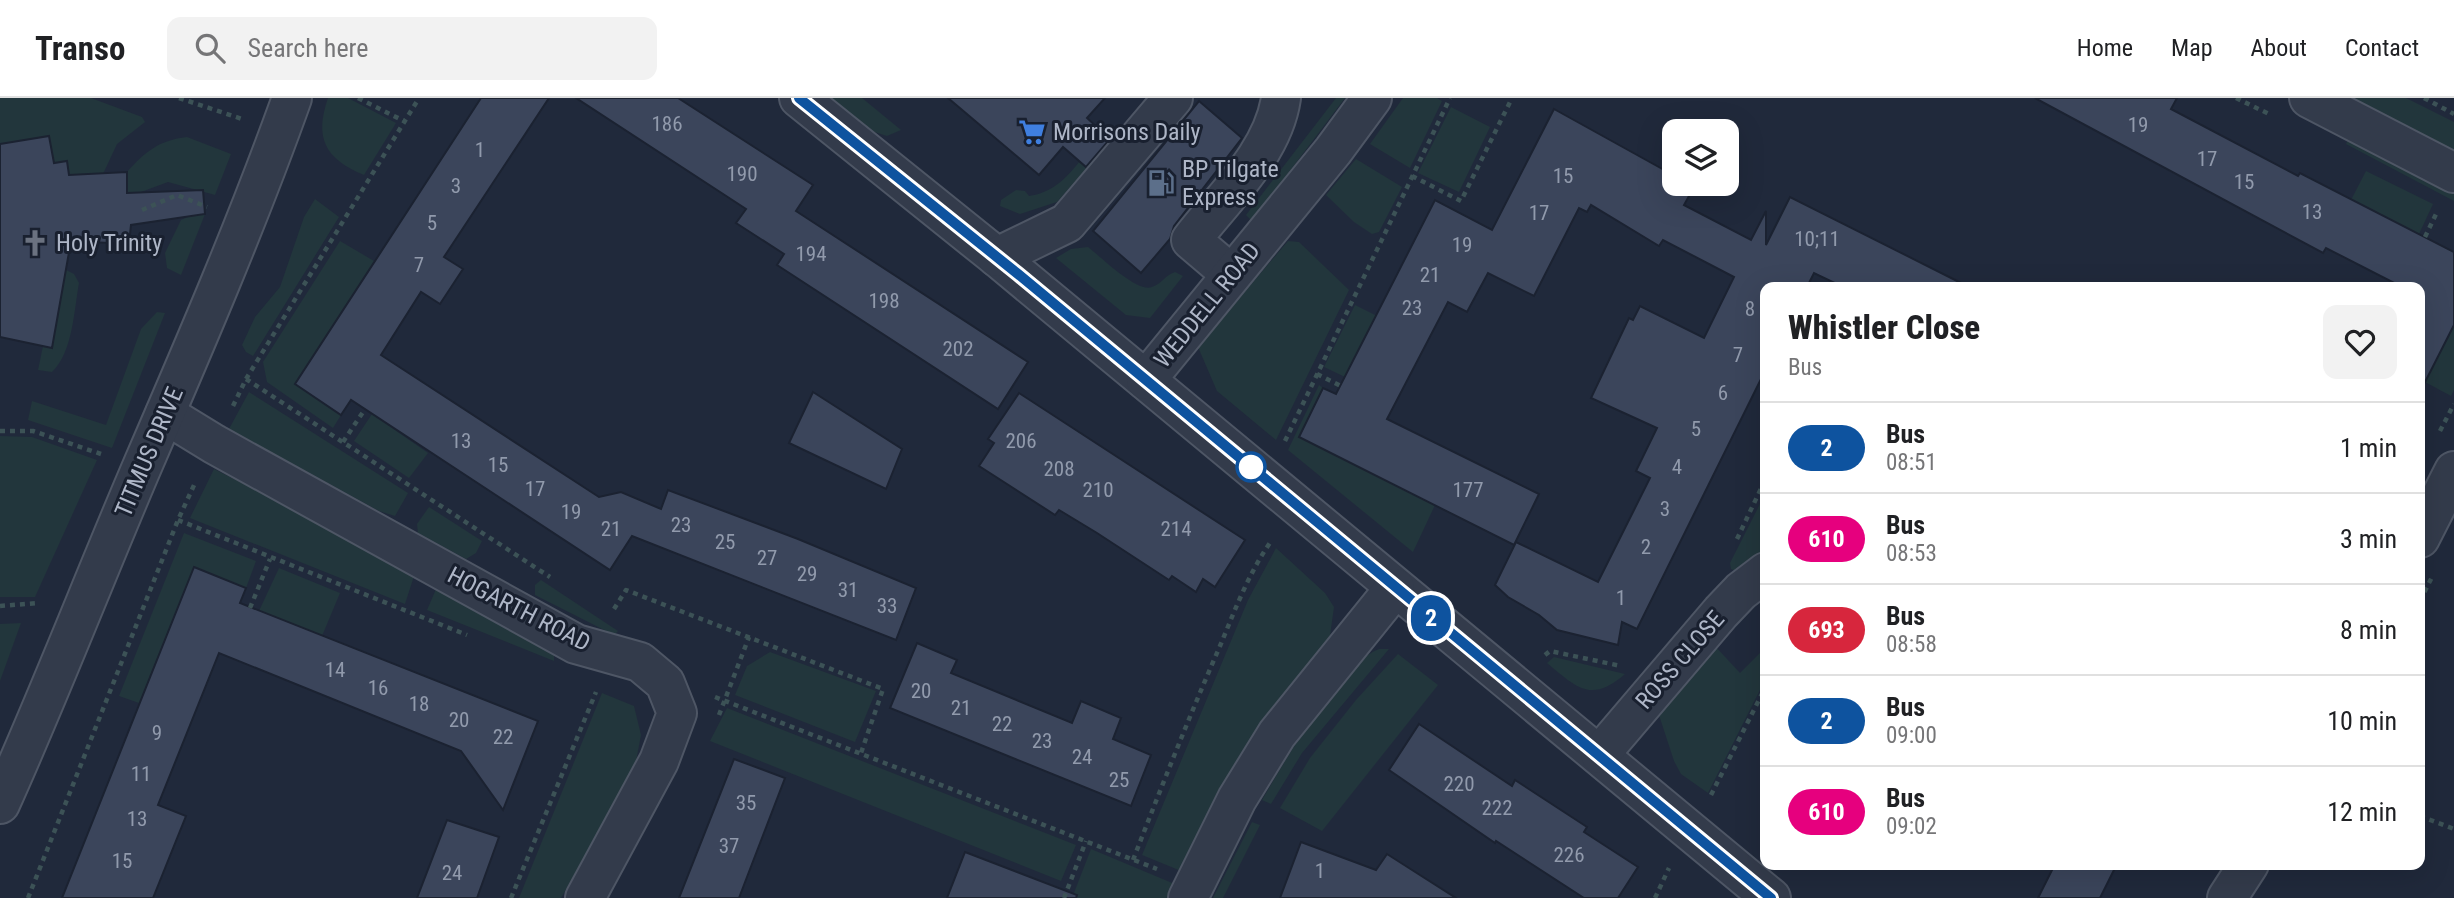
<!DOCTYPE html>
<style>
body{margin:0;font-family:"Roboto Condensed",sans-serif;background:#f2f2f2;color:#202124;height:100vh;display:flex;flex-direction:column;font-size:26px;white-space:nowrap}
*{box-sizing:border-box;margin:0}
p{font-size:23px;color:#757577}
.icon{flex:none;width:38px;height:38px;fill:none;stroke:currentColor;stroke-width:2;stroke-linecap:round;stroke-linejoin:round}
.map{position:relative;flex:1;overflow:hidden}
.drawer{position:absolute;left:1760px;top:184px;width:665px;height:588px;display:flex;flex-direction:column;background:#fff;border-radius:14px;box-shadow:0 7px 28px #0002}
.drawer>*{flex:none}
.badge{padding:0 14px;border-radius:23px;font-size:24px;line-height:46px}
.buttons{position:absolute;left:1662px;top:21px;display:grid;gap:14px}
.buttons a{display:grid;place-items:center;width:77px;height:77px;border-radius:14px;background:#fff;box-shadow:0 7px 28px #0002;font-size:35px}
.map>.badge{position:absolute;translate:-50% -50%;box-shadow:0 0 0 4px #fff}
.round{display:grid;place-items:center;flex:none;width:74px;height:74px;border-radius:14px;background:#f2f2f2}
.overview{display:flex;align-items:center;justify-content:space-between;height:119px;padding:0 28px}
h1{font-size:33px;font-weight:800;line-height:52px}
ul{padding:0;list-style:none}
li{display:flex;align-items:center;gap:21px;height:91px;padding:0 28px;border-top:2px solid #e0e0e0}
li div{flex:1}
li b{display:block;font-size:26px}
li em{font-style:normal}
li .badge{min-width:77px;font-weight:700;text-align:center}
header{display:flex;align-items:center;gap:42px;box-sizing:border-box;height:98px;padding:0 35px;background:#fff;border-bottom:2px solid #e0e0e0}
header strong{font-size:33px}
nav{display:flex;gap:38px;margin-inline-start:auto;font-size:24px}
.search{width:490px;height:63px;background:#f2f2f2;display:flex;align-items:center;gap:18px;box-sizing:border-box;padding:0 24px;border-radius:14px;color:#757577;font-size:26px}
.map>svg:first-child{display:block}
.green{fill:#22363c}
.building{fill:#3b455b;stroke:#1b2231;stroke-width:2}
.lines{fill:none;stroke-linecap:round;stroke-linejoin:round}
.minor-casing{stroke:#4e5665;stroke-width:42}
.path{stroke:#3c5256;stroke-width:4.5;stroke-dasharray:5 5;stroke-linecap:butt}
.minor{stroke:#333b4b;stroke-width:38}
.line-casing{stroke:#fff;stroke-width:16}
.line{stroke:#0e539f;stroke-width:10}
.stop-dot{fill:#fff;stroke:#0e539f;stroke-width:3.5}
.labels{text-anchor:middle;stroke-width:6;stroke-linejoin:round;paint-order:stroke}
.number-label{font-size:21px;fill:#919aac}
.poi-label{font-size:24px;fill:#aeb6c7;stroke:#19202f;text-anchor:start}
.street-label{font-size:24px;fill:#aeb6c7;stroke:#19202f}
</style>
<header>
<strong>Transo</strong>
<div class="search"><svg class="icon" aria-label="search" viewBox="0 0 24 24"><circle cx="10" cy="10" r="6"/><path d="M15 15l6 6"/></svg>Search here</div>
<nav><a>Home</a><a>Map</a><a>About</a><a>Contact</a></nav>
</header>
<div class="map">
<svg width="2454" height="800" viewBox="0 0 2454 800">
<rect width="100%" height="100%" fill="#20293b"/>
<g class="green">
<path d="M0 0H91L142 19 145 24 117 46 103 76 69 77 67 63 54 65 48 38 0 46Z"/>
<path d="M328 0H348L396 25 364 77C325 61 314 40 328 0Z"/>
<path d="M821 0H862L901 32 887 38 865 31Z"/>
<path d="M1336 0H1345L1252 123 1246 117Z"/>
<path d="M1403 0H1437L1442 3 1410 70 1370 46Z"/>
<path d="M2343 0H2406L2454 24V56Z"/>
<path d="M1451 9 1490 29 1459 94 1418 75Z"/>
<path d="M187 39 231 56 215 97 168 84 141 94 127 95V74C145 54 159 42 187 39Z"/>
<path d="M2350 39 2454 92V103L2346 46Z"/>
<path d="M1356 61 1402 89 1379 134 1372 136 1354 124 1326 97Z"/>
<path d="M1079 64 1087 70 1057 104 1020 116 1000 108 1001 102 1016 92 1025 93 1029 98C1051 95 1066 81 1079 64Z"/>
<path d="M2366 73 2433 106 2419 136 2351 102Z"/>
<path d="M315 101 339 119 253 258 246 254 242 247 255 219 280 189 304 119Z"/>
<path d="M194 116H205L181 177 167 170 165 155 181 122Z"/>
<path d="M340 143 374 163 295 285 341 317 333 330 267 284 263 264Z"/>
<path d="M1288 143 1299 144 1349 192 1276 342 1217 293 1198 249Z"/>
<path d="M1088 149C1101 159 1137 195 1152 189 1162 186 1165 177 1175 174L1183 178 1150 220 1126 217 1056 160 1071 151Z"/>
<path d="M66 172 74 176 79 185C74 212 73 254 52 274L38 272 43 248 52 250Z"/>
<path d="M1355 207 1377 218 1345 279 1324 269Z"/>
<path d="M157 214 165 215 112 350 28 322 32 303 106 327 141 231Z"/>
<path d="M2454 227V292L2451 298 2425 284Z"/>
<path d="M1319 287 1323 290 1299 339 1435 407 1413 454 1288 352Z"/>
<path d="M249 294 408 395 395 418 379 413 229 331Z"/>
<path d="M372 316 428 355 409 380 354 343Z"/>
<path d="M0 338 32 339 97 362 35 499H0Z"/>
<path d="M214 371 407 468 414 478 405 506 190 420Z"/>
<path d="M1766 401V457L1736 473 1731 471 1730 465 1762 402Z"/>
<path d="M429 409 482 443 476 455 466 461 418 435 417 426Z"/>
<path d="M184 435 256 463 246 490 194 469 139 605 119 598Z"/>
<path d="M1276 450 1325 495 1334 509 1330 538 1260 631 1186 775 1142 757 1248 502Z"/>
<path d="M279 470 340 495 322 538 259 513Z"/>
<path d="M541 482 618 533 614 537 535 497V487Z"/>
<path d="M437 489 547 544 554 556V563L427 512Z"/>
<path d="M21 525 0 583V526Z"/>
<path d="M1714 547 1740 575 1766 549V580L1708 695 1681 676 1674 663 1656 608Z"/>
<path d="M1379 551H1389L1302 655 1271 706 1262 702C1283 666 1341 565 1379 551Z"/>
<path d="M770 554 876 593 855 644 735 597 747 568Z"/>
<path d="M1398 556 1438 587 1322 733 1280 710 1310 660 1356 602Z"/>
<path d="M1554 559 1625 576C1591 606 1576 589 1547 565Z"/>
<path d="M602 595 634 608 641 637 634 674 561 800H519Z"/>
<path d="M727 610 1076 747 1061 783 710 643Z"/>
<path d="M1252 724 1260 727 1223 800H1213Z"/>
<path d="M1091 751 1177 787 1171 800H1072Z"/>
</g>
<g class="building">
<path d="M481 0H549L444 159 463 171 440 206 421 194 381 257 599 399 621 394 661 411 668 392 798 441 916 490 896 542 632 438 610 472 351 302 341 317 295 286Z"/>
<path d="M576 0H678L813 87 796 113 1028 264 998 311 777 167 784 156 736 125 746 111Z"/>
<path d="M948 0H1105L1087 20 1110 41 1086 69 1063 49 1039 77Z"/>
<path d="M2035 0H2177L2171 11 2298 78 2300 75 2454 154V227L2420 294V189H2402L2326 150 2323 155Z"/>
<path d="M1199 3 1242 40 1174 128 1170 141 1141 175 1093 133Z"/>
<path d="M1554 11 1675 78V86H1689L1694 89 1684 107 1751 142 1766 113V147L1790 99 1969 189H1843L1814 175 1807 189H1766V271L1637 531 1622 524 1618 547 1557 532 1539 517 1508 499 1495 487 1516 444 1598 484 1650 380 1636 373 1657 330 1591 300 1629 220 1633 222 1640 208 1704 240 1734 179 1663 142 1659 148 1591 107 1587 114 1579 110 1534 198 1488 175 1467 214 1448 204 1387 321 1539 396 1514 447 1299 339 1323 290 1336 296 1435 102 1492 132Z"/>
<path d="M49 38 54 65 67 63 69 77 127 74V95L203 92 205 116 131 127 129 146 71 143 52 250 0 239V46Z"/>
<path d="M813 294 902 351 886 391 789 345Z"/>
<path d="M1019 295 1245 442 1215 489 1203 481 1196 494 1172 478 1169 482 1097 435 1059 412 1055 417 979 368 994 345 988 341Z"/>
<path d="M194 469 246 490 240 505 538 623 503 712 461 653 219 555 158 707 186 718 153 800H62Z"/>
<path d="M917 545 957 562 951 575 1072 625 1081 603 1121 620 1113 641 1151 657 1131 708 890 610Z"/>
<path d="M1419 626 1512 688 1515 682 1587 729 1584 734 1638 769 1618 800H1584L1496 743 1495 745 1389 672Z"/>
<path d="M734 661 785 680 747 779 739 800H679Z"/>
<path d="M447 722 499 739 477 800H417Z"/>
<path d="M1301 744 1376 772 1387 756 1456 800H1280Z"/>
<path d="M965 754 1077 797 1076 800H947Z"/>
<path d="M2055 766H2117L2100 800H2038Z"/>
</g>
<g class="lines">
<defs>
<g id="minor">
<path d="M799 0 997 159 1771 800"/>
<path d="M2309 0 2454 75"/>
<path d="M997 159 1067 125 1173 0"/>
<path d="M1231 176 1191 142C1224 99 1273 55 1281 0"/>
<path d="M1146 282 1333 53 1372 0"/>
<path d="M165 316 214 346 576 546 640 564 665 585 677 615 659 663 585 800"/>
<path d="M2420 440 2454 373"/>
<path d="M1600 656 1721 514 1741 493 1766 474"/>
<path d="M0 706C51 593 95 478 144 364 196 244 248 123 292 0"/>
<path d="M1188 800 1237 701 1277 636 1395 490"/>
<path d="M2227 800 2249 766"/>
</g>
</defs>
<use href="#minor" class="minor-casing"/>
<g class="path">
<path d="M179 0 242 21"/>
<path d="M358 0 404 23"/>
<path d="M2236 0 2269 16"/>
<path d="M2424 0 2454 16"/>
<path d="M1412 78 1461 103 1512 0"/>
<path d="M142 112 177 97 207 109"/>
<path d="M2425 139 2437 114"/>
<path d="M1317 276 1341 288"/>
<path d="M246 281 550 479"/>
<path d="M233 308 246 281 419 0"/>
<path d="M0 333H33L101 356"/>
<path d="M2440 333 2454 306"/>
<path d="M1285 343 1450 0"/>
<path d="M343 344 365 311"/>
<path d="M178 422 467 537"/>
<path d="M1737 441 1766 380"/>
<path d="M2420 503 2432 479"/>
<path d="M0 508 39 505"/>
<path d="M250 510 270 461"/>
<path d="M614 511 626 492 883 591 861 655"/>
<path d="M1545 557 1550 553 1621 568"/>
<path d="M715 599 1157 771"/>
<path d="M719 617 749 539"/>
<path d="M1711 697 1766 588"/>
<path d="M2420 718 2454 731"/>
<path d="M1133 762C1161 690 1189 619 1220 548 1235 512 1249 474 1272 442"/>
<path d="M28 800 178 422 195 385"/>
<path d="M511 800 596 594"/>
<path d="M1064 800 1086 743"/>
<path d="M1655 800 1669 770"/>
</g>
<use href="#minor" class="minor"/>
</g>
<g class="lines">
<defs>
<path id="line" d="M799 0 1018 176 1771 800"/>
</defs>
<use href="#line" class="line-casing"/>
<use href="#line" class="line"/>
</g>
<defs>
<symbol id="supermarket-bare" viewBox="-9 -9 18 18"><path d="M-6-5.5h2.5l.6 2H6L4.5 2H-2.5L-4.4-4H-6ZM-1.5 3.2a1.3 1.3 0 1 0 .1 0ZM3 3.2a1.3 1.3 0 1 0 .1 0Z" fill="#3f7fe0" stroke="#19202f" stroke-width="2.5" paint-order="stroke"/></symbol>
<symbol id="fuel-bare" viewBox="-9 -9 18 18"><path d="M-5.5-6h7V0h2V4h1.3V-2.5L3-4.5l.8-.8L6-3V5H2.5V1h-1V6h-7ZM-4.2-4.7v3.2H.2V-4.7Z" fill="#5c6f8a" stroke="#19202f" stroke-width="2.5" paint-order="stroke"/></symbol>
<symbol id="church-bare" viewBox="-9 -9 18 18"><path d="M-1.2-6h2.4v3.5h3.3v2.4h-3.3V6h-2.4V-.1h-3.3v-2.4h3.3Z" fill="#6b7280" stroke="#19202f" stroke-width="2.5" paint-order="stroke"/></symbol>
</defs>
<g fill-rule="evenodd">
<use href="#supermarket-bare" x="1013" y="15" width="38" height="38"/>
<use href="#fuel-bare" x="1142" y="66" width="38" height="38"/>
<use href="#church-bare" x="16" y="126" width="38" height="38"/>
</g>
<circle class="stop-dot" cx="1251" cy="369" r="14"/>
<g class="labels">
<g class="number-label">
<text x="667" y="33">186</text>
<text x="2138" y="34">19</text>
<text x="480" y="59">1</text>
<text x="2207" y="68">17</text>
<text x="742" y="83">190</text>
<text x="1563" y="85">15</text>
<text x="2244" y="91">15</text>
<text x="456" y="95">3</text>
<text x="2312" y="121">13</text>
<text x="1539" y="122">17</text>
<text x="432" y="132">5</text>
<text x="1817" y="148">10;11</text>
<text x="1462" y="154">19</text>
<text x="811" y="163">194</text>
<text x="419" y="174">7</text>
<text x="1430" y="184">21</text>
<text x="884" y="210">198</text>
<text x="1412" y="217">23</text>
<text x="1750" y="218">8</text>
<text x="958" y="258">202</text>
<text x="1738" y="264">7</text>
<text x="1723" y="302">6</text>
<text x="1696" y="338">5</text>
<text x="461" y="350">13</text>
<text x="1021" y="350">206</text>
<text x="498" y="374">15</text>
<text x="1677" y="376">4</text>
<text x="1059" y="378">208</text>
<text x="535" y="398">17</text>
<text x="1098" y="399">210</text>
<text x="1468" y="399">177</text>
<text x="1665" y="418">3</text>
<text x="571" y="421">19</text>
<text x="681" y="434">23</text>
<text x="611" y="438">21</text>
<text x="1176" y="438">214</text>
<text x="725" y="451">25</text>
<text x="1646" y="456">2</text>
<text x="767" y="467">27</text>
<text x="807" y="483">29</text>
<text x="848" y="499">31</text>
<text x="1621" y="507">1</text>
<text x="887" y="515">33</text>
<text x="335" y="579">14</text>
<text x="378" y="597">16</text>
<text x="921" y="600">20</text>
<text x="419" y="613">18</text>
<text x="961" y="617">21</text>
<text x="459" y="629">20</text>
<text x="1002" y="633">22</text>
<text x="157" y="642">9</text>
<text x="503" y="646">22</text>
<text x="1042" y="650">23</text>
<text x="1082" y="666">24</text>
<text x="141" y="683">11</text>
<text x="1119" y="689">25</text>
<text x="1459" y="693">220</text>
<text x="746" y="712">35</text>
<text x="1497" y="717">222</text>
<text x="137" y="728">13</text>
<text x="729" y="755">37</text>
<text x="1569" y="764">226</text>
<text x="122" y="770">15</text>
<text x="1320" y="780">1</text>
<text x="452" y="782">24</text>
</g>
<g class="poi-label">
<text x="1053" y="42">Morrisons Daily</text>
<text x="1182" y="79">BP Tilgate<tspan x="1182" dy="28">Express</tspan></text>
<text x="56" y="153">Holy Trinity</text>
</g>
<g class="street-label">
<text transform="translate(1207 207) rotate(-51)" y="8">WEDDELL ROAD</text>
<text transform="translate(149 354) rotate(-67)" y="8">TITMUS DRIVE</text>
<text transform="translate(519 511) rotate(27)" y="8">HOGARTH ROAD</text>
<text transform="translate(1680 562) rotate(-49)" y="8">ROSS CLOSE</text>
</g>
</g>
</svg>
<div class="buttons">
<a><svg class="icon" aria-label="layers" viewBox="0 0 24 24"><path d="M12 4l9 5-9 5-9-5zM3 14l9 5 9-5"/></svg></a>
</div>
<b class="badge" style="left:1431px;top:520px;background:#0e539f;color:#fff">2</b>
<section class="drawer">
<div class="overview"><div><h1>Whistler Close</h1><p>Bus</p></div><a class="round"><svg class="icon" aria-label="heart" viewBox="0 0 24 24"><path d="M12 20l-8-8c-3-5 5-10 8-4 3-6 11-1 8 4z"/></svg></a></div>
<ul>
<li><span class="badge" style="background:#0e539f;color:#fff">2</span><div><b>Bus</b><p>08:51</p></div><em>1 min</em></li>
<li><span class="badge" style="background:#e6007e;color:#fff">610</span><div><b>Bus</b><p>08:53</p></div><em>3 min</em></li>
<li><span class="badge" style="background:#d7263d;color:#fff">693</span><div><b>Bus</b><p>08:58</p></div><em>8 min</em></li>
<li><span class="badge" style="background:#0e539f;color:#fff">2</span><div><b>Bus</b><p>09:00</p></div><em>10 min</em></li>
<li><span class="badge" style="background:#e6007e;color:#fff">610</span><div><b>Bus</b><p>09:02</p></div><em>12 min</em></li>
</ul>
</section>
</div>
